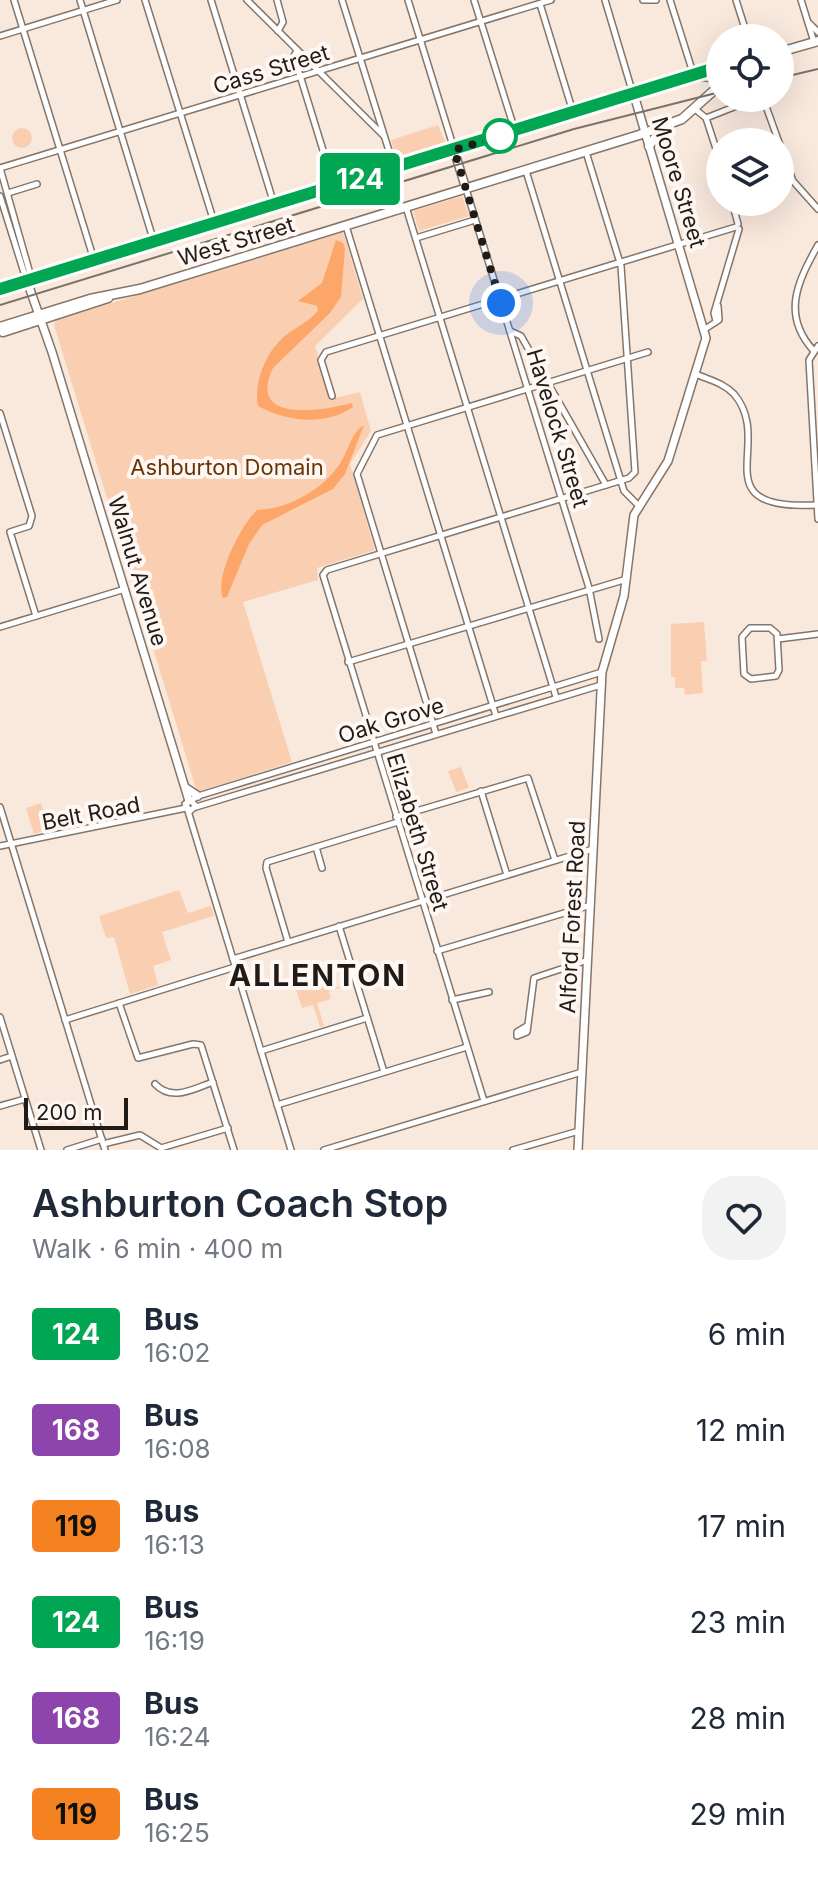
<!DOCTYPE html>
<meta charset="utf-8">
<style>
body{margin:0;font-family:Inter,sans-serif;background:#f2f2f3;color:#1f2937;height:100vh;display:flex;flex-direction:column;font-size:30px;white-space:nowrap}
*{box-sizing:border-box;margin:0}
p{font-size:26px;color:#747a83}
.icon{flex:none;width:44px;height:44px;fill:none;stroke:currentColor;stroke-width:2;stroke-linecap:round;stroke-linejoin:round}
.map{position:relative;height:1150px;overflow:hidden}
.panel{display:flex;flex-direction:column;background:#fff;flex:1}
.panel>*{flex:none}
.badge{padding:0 16px;border-radius:6px;font-size:28px;line-height:52px}
.fabs{position:absolute;left:706px;top:24px;display:grid;gap:16px}
.fabs a{display:grid;place-items:center;width:88px;height:88px;border-radius:50%;background:#fff;box-shadow:0 8px 32px #0002;font-size:40px}
.scale{position:absolute;left:24px;bottom:20px;width:104px;box-sizing:border-box;padding-left:8px;border:4px solid #211b17;border-top:0;font-size:22px;line-height:28px;white-space:nowrap;color:#211b17;-webkit-text-stroke:6px #fff7f3;paint-order:stroke}
.you{position:absolute;width:40px;height:40px;margin:-20px;border:6px solid #fff;border-radius:50%;background:#1a73e8;box-shadow:0 0 0 12px #1a73e833}
.map>.badge{position:absolute;translate:-50% -50%;box-shadow:0 0 0 4px #fff}
.round{display:grid;place-items:center;flex:none;width:84px;height:84px;border-radius:32px;background:#f2f2f3}
.summary{display:flex;align-items:center;justify-content:space-between;height:136px;padding:0 32px}
h1{font-size:38px;font-weight:600;line-height:60px}
ul{padding:0;list-style:none}
li{display:flex;align-items:center;gap:24px;height:96px;padding:0 32px}
li div{flex:1}
li b{display:block;font-size:30px}
li em{font-style:normal}
li .badge{min-width:88px;font-weight:700;text-align:center}
.map>svg:first-child{display:block}
.green{fill:#facfb1}
.forest{fill:#fca769}
.lines{fill:none;stroke-linecap:round;stroke-linejoin:round}
.minor-casing{stroke:#84756a;stroke-width:8}
.major-casing{stroke:#84756a;stroke-width:10}
.highway-casing{stroke:#84756a;stroke-width:11}
.minor{stroke:#fff;stroke-width:5}
.major{stroke:#fff;stroke-width:7}
.highway{stroke:#fff;stroke-width:8}
.rail{stroke:#7c726a;stroke-width:2}
.line-casing{stroke:#fff;stroke-width:18}
.line{stroke:#00a651;stroke-width:12}
.walk{stroke:#211b17;stroke-width:8;stroke-dasharray:0 14.4}
.stop-dot{fill:#fff;stroke:#00a651;stroke-width:4}
.labels{text-anchor:middle;stroke-width:8;stroke-linejoin:round;paint-order:stroke}
.street-label{font-size:22px;fill:#211b17;stroke:#fff7f3}
.park-label{font-size:22px;fill:#6a3502;stroke:#fff7f3}
.district-label{font-size:30px;font-weight:bold;letter-spacing:2px;fill:#211b17;stroke:#fff7f3}
</style>
<div class="map">
<svg width="818" height="1150" viewBox="0 0 818 1150">
<rect width="100%" height="100%" fill="#f9e8dc"/>
<g class="green">
<path d="M438 125 447 146 397 161 391 140Z"/>
<circle cx="22" cy="138" r="10"/>
<path d="M462 196 469 216 419 231 413 211Z"/>
<path d="M343 232 363 299 315 346 331 399 360 392 371 431 350 464 375 550 317 568 318 580 243 602 292 762 197 792 54 325 56 320Z"/>
<path d="M704 622 707 661H701L703 693 685 695 684 688H675V677H671V624Z"/>
<path d="M461 767 469 788 456 792 448 771Z"/>
<path d="M41 803 49 829 34 834 26 808Z"/>
<path d="M179 890 188 913 211 906 214 916 162 932 171 960 153 966 158 985 130 994 114 937 106 938 99 916Z"/>
<path d="M325 980 328 989 353 984 329 991 331 999 317 1003 324 1026 320 1027 313 1005 302 1008 296 989Z"/>
</g>
<g class="forest">
<path d="M336 240 343 243 345 248 341 297 330 313 273 368C246 425 325 410 352 403L353 407C326 426 286 422 258 406 253 382 267 350 286 335 297 327 309 321 318 311L317 306 298 301 322 283Z"/>
<path d="M364 425 345 474 333 489 262 525 249 544 227 597 223 598C214 577 241 525 257 510 289 509 324 489 341 462 349 449 351 433 364 425Z"/>
</g>
<g class="lines">
<defs>
<g id="minor">
<path d="M14 0 94 260"/>
<path d="M80 0 154 242"/>
<path d="M145 0 214 222"/>
<path d="M211 0 274 204"/>
<path d="M247 0 384 136"/>
<path d="M277 0 283 22 278 31"/>
<path d="M342 0 394 167"/>
<path d="M408 0 454 149"/>
<path d="M474 0 515 131"/>
<path d="M605 0 633 94"/>
<path d="M643 0H656"/>
<path d="M670 0 694 76"/>
<path d="M736 0 748 38"/>
<path d="M801 0 814 42"/>
<path d="M540 4 573 112"/>
<path d="M809 23 818 32"/>
<path d="M0 36 117 0"/>
<path d="M297 50 294 56 334 186"/>
<path d="M763 98 793 181 818 209"/>
<path d="M695 109 706 118 720 161"/>
<path d="M706 118 757 98"/>
<path d="M0 168 551 0"/>
<path d="M0 168 31 277"/>
<path d="M526 171 624 491 638 505"/>
<path d="M466 189 589 588 599 639"/>
<path d="M8 193 37 184"/>
<path d="M0 196 26 279"/>
<path d="M732 202 738 224"/>
<path d="M406 207 556 697"/>
<path d="M346 226 496 716"/>
<path d="M416 238 475 220"/>
<path d="M716 321 714 313 739 229"/>
<path d="M705 329 719 320 718 306"/>
<path d="M510 331 521 336 606 485"/>
<path d="M818 346 809 360 818 519"/>
<path d="M813 350C781 314 798 281 818 245"/>
<path d="M696 374C709 380 724 383 734 394 776 443 699 511 817 505"/>
<path d="M332 396 321 360 326 352 736 227"/>
<path d="M0 413 32 516 29 526 10 532 36 616"/>
<path d="M0 627 125 589"/>
<path d="M750 628H770L777 634 779 670 776 676 751 679 744 674 742 637Z"/>
<path d="M778 639 818 634"/>
<path d="M348 662 627 579"/>
<path d="M436 734 357 474 377 435 648 352"/>
<path d="M481 791 507 875"/>
<path d="M191 801 196 806 190 811 185 804 198 796 602 672"/>
<path d="M0 807 105 1150"/>
<path d="M196 807 601 685"/>
<path d="M188 811 291 1150"/>
<path d="M396 817 528 778 555 860"/>
<path d="M0 846 186 808"/>
<path d="M316 847 322 868"/>
<path d="M339 926 384 1072"/>
<path d="M288 942 266 868 267 862 398 822"/>
<path d="M437 951 591 905"/>
<path d="M233 959 593 849"/>
<path d="M452 1000 489 992"/>
<path d="M119 1003 138 1058 193 1044 201 1045 234 1150"/>
<path d="M0 1017 41 1150"/>
<path d="M65 1020 235 967"/>
<path d="M527 1026 517 1032V1036L527 1032 534 978 588 960"/>
<path d="M261 1051 367 1018"/>
<path d="M0 1060 12 1056"/>
<path d="M155 1084C172 1102 193 1089 213 1082"/>
<path d="M484 1101 323 575 327 570 629 478 635 472 621 266 586 152"/>
<path d="M277 1105 467 1047"/>
<path d="M0 1106 25 1099"/>
<path d="M103 1144 140 1135 161 1148 228 1128"/>
<path d="M67 1150 102 1139"/>
<path d="M324 1150 582 1072"/>
<path d="M513 1150 579 1131"/>
</g>
<g id="major">
<path d="M700 76 720 79"/>
<path d="M454 150 466 189"/>
<path d="M27 281 52 352 189 801"/>
<path d="M0 289 709 70 720 71"/>
<path d="M186 788 198 796"/>
<path d="M578 1150 602 672 624 596 634 515 668 461 706 338 634 95"/>
</g>
<g id="highway">
<path d="M780 52 818 41"/>
<path d="M649 146 662 128"/>
<path d="M0 327 90 299 140 289 639 135 682 119 720 85"/>
<path d="M3 332 108 298"/>
</g>
</defs>
<use href="#minor" class="minor-casing"/>
<use href="#major" class="major-casing"/>
<use href="#highway" class="highway-casing"/>
<use href="#minor" class="minor"/>
<use href="#major" class="major"/>
<use href="#highway" class="highway"/>
<g class="rail">
<path d="M780 78 818 69"/>
<path d="M0 305 574 129 720 92"/>
</g>
</g>
<g class="lines">
<defs>
<path id="line" d="M0 289 709 70 720 71"/>
</defs>
<use href="#line" class="line-casing"/>
<use href="#line" class="line"/>
<path class="walk" d="M500 136 454 150 501 303"/>
</g>
<circle class="stop-dot" cx="500" cy="136" r="16"/>
<g class="labels">
<g class="street-label">
<text transform="translate(271 69) rotate(-17)" y="8">Cass Street</text>
<text transform="translate(679 182) rotate(73)" y="8">Moore Street</text>
<text transform="translate(236 241) rotate(-17)" y="8">West Street</text>
<text transform="translate(558 428) rotate(73)" y="8">Havelock Street</text>
<text transform="translate(138 571) rotate(73)" y="8">Walnut Avenue</text>
<text transform="translate(391 720) rotate(-17)" y="8">Oak Grove</text>
<text transform="translate(91 813) rotate(-11)" y="8">Belt Road</text>
<text transform="translate(418 832) rotate(73)" y="8">Elizabeth Street</text>
<text transform="translate(572 917) rotate(-87)" y="8">Alford Forest Road</text>
</g>
<g class="park-label">
<text x="227" y="475">Ashburton Domain</text>
</g>
<g class="district-label">
<text x="318" y="986">ALLENTON</text>
</g>
</g>
</svg>
<div class="fabs">
<a><svg class="icon" aria-label="locate" viewBox="0 0 24 24"><circle cx="12" cy="12" r="6"/><path d="M12 2v4M12 18v4M2 12h4M18 12h4"/></svg></a>
<a><svg class="icon" aria-label="layers" viewBox="0 0 24 24"><path d="M12 4l9 5-9 5-9-5zM3 14l9 5 9-5"/></svg></a>
</div>
<div class="scale">200 m</div>
<div class="you" style="left:501px;top:303px"></div>
<b class="badge" style="left:360px;top:179px;background:#00a651;color:#fff">124</b>
</div>
<section class="panel">
<div class="summary"><div><h1>Ashburton Coach Stop</h1><p>Walk · 6 min · 400 m</p></div><a class="round"><svg class="icon" aria-label="heart" viewBox="0 0 24 24"><path d="M12 20l-8-8c-3-5 5-10 8-4 3-6 11-1 8 4z"/></svg></a></div>
<ul>
<li><span class="badge" style="background:#00a651;color:#fff">124</span><div><b>Bus</b><p>16:02</p></div><em>6 min</em></li>
<li><span class="badge" style="background:#8e44ad;color:#fff">168</span><div><b>Bus</b><p>16:08</p></div><em>12 min</em></li>
<li><span class="badge" style="background:#f58220;color:#111">119</span><div><b>Bus</b><p>16:13</p></div><em>17 min</em></li>
<li><span class="badge" style="background:#00a651;color:#fff">124</span><div><b>Bus</b><p>16:19</p></div><em>23 min</em></li>
<li><span class="badge" style="background:#8e44ad;color:#fff">168</span><div><b>Bus</b><p>16:24</p></div><em>28 min</em></li>
<li><span class="badge" style="background:#f58220;color:#111">119</span><div><b>Bus</b><p>16:25</p></div><em>29 min</em></li>
</ul>
</section>
